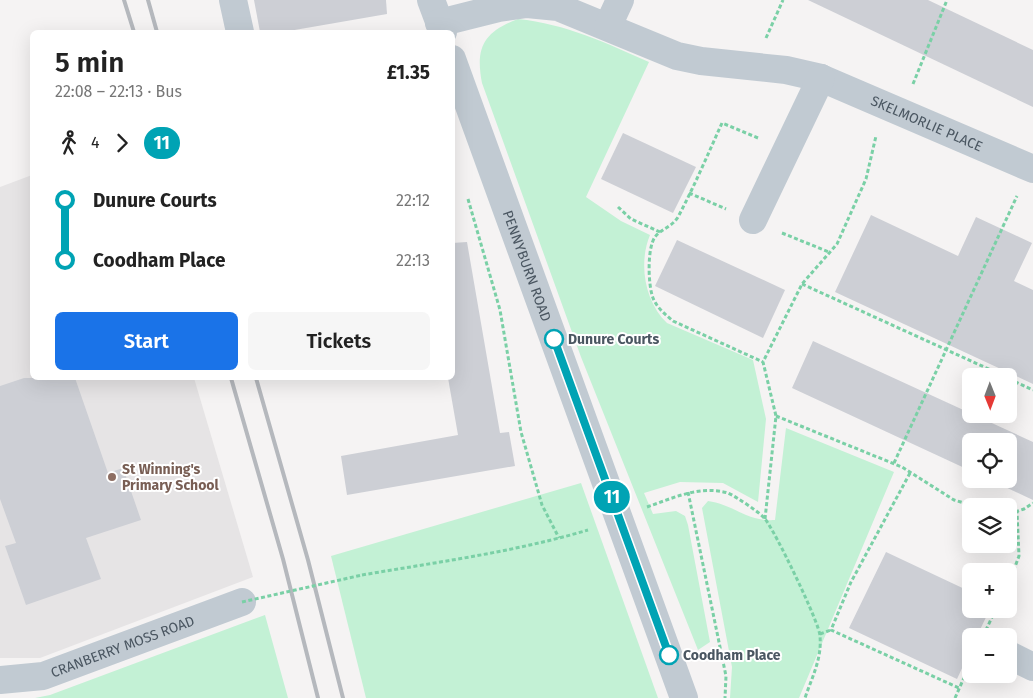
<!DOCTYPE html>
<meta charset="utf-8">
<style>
body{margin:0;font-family:"Fira Sans",sans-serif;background:#f6f6f6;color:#222;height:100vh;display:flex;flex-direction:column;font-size:19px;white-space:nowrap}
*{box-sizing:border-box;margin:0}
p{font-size:16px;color:#767676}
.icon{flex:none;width:28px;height:28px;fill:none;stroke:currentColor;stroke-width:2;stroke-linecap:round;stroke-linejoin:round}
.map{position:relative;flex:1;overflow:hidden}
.side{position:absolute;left:30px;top:30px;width:425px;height:350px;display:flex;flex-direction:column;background:#fff;border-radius:8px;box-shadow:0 5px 20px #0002}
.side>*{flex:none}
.badge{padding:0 10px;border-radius:16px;font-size:18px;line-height:32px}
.needle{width:32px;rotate:179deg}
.fabs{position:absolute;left:962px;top:368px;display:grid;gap:10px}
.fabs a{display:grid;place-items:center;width:55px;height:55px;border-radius:8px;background:#fff;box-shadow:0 5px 20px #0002;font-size:25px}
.map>.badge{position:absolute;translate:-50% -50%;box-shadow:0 0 0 2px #fff}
.legs{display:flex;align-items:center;gap:8px;height:55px;padding:0 25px;font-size:16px}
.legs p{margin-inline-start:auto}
.summary{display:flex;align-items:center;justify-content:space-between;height:85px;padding:0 25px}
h1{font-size:28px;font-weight:600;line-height:38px}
.cta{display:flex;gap:10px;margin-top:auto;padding:10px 25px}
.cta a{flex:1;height:58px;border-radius:8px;background:#1a73e8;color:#fff;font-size:20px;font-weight:600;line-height:58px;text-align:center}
.cta a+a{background:#f6f6f6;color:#222}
ul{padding:0 25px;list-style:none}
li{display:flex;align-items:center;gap:18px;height:60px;font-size:19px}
li i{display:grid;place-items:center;width:8px;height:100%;margin:0 6px;background:currentColor}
li i::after{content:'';width:12px;height:12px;margin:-6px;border:4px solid;border-radius:50%;background:#fff}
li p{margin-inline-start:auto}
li:first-child i{background:linear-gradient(#0000 50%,currentColor 0)}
li:last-child i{background:linear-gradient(currentColor 50%,#0000 0)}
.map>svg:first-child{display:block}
.education{fill:#e6e4e5}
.green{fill:#c3f1d5}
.building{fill:#cdcfd5}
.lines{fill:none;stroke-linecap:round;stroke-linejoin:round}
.path{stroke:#7ad0a6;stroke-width:3;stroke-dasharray:4 2.5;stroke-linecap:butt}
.minor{stroke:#c1cad2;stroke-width:28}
.rail{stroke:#b5b8bd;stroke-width:4}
.path-bridge{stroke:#7ad0a6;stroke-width:3;stroke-dasharray:4 2.5;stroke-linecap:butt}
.line-1-casing{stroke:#fff;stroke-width:11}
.line-1{stroke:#00a3b4;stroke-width:8}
.stop-1-dot{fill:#fff;stroke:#00a3b4;stroke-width:2.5}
.education-dot{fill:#8d6e63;stroke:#fff;stroke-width:2}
.labels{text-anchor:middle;stroke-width:4;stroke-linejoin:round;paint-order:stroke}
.street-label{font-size:14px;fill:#4a5661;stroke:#fff}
.stop-label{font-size:14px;font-weight:bold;fill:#4a5661;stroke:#fff;text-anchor:start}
.education-label{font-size:14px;font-weight:bold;fill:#785e54;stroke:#fff;text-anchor:start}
</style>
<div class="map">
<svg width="1033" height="698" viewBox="0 0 1033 698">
<rect width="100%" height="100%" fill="#f5f3f3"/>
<path class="education" d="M32 175V378H194L253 577 40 658H0V187Z"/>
<g class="green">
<path d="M518 19C566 24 606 43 649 62L586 197 621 221 650 235C638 264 645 302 667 323L753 360 766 419 758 502 723 483 680 482 644 493 653 514 676 511 685 516 688 525 710 642 698 650 581 357 482 83C475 47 484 32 518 19Z"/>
<path d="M786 428 894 472 799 698H730L732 667 702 508 708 501C735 505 747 522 775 520Z"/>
<path d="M581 483 658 698H366L331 556Z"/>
<path d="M265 615 288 698H35L50 695Z"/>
</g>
<g class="building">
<path d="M254 0H386L387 14 283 32H260Z"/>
<path d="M808 0H928L1033 50V107Z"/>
<path d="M623 133 696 167 673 213 601 179Z"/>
<path d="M871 215 958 256 976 217 1032 243 1014 281 1033 290V384L835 292Z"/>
<path d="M677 240 785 290 763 338 655 286Z"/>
<path d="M467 242 500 433 509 432 515 466 347 495 341 456 458 435 448 378H452V243Z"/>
<path d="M813 341 1033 442V500L988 479H1009V441H971V471L792 388Z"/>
<path d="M24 378H75L108 473 123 468 141 520 86 538 101 579 26 605 5 546 16 543 0 499V386Z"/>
<path d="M886 552 971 592V609H990L977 636H971V649L957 679 849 628Z"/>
</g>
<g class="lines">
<g class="path">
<path d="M766 38 783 0"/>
<path d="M913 84 947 0"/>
<path d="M758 138 722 123C708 154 694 187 678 217 672 227 661 229 655 237 647 248 648 285 653 298 657 308 665 314 673 321L763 362"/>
<path d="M689 193 726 209"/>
<path d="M468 199 500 310 521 432 542 505 559 538"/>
<path d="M618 207 631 219 660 232"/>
<path d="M782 233 829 252"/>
<path d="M802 284 1004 376"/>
<path d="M1009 379 1033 390"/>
<path d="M776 416 902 467 954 500 974 506"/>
<path d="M894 463 1017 196"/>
<path d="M910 473 851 582 831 630 959 688"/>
<path d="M688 492 726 676 725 698"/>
<path d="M647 507C673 498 700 485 728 493 735 496 761 513 765 519 774 529 820 624 820 636 822 659 812 677 805 698"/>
<path d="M1009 514 1024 509 1033 503"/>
<path d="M765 519 776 416 763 362 802 284 837 244 866 179 876 136"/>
<path d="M362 575C438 562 514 552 588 530"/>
<path d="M1009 583 1019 556 1017 512"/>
<path d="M820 634 831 630"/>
<path d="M983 636 996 609"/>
<path d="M955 698 971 662"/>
</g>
<g class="minor">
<path d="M233 0 240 32"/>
<path d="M431 0 443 32"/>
<path id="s1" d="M439 23 499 8 527 4 558 7 677 56 701 61 786 70 821 78 1033 169"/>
<path d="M608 26 620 0"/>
<path id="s2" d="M452 59 684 698"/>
<path d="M753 220 821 78"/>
<path d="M1009 655 1033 667"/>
<path id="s3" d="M0 680 43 676 242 602"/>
</g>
<g class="rail">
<path d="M124 0 134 32"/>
<path d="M148 0 157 32"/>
<path d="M231 378 283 559 318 698"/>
<path d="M256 378 308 560 343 698"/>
</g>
<path class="path-bridge" d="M242 602 362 575"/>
</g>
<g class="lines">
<defs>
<path id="line-1" d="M554 339 669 655"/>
</defs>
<use href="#line-1" class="line-1-casing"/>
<use href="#line-1" class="line-1"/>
</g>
<g class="stop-1-dot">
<circle cx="554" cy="339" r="9"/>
<circle cx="669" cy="655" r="9"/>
</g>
<circle class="education-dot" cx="112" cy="477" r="5"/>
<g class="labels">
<g class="street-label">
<text dy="5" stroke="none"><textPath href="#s1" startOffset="511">SKELMORLIE PLACE</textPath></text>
<text dy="5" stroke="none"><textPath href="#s2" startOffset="220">PENNYBURN ROAD</textPath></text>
<text dy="5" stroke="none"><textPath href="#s3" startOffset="128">CRANBERRY MOSS ROAD</textPath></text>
</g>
<g class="stop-label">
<text x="568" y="344">Dunure Courts</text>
<text x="683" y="660">Coodham Place</text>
</g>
<g class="education-label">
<text x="122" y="474">St Winning's<tspan x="122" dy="16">Primary School</tspan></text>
</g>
</g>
</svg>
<div class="fabs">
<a><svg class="needle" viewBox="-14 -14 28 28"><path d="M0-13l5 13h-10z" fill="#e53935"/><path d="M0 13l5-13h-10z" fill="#767676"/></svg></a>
<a><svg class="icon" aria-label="locate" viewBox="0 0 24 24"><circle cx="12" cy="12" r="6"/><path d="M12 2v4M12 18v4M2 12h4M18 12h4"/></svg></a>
<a><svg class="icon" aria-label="layers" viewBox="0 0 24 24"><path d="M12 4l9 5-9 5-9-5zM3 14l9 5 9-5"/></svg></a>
<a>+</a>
<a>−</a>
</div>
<b class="badge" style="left:612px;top:497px;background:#00a3b4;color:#fff">11</b>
<section class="side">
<div class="summary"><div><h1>5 min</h1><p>22:08 – 22:13 · Bus</p></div><b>£1.35</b></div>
<div class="legs"><svg class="icon" aria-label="walk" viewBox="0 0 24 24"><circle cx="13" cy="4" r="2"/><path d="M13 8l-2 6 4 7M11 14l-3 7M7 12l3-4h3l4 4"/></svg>4<svg class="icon" aria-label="forward" viewBox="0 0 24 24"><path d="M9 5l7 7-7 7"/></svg><b class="badge" style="background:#00a3b4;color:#fff">11</b></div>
<ul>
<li><i style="color:#00a3b4"></i><b>Dunure Courts</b><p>22:12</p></li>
<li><i style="color:#00a3b4"></i><b>Coodham Place</b><p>22:13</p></li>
</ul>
<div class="cta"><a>Start</a><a>Tickets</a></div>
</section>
</div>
